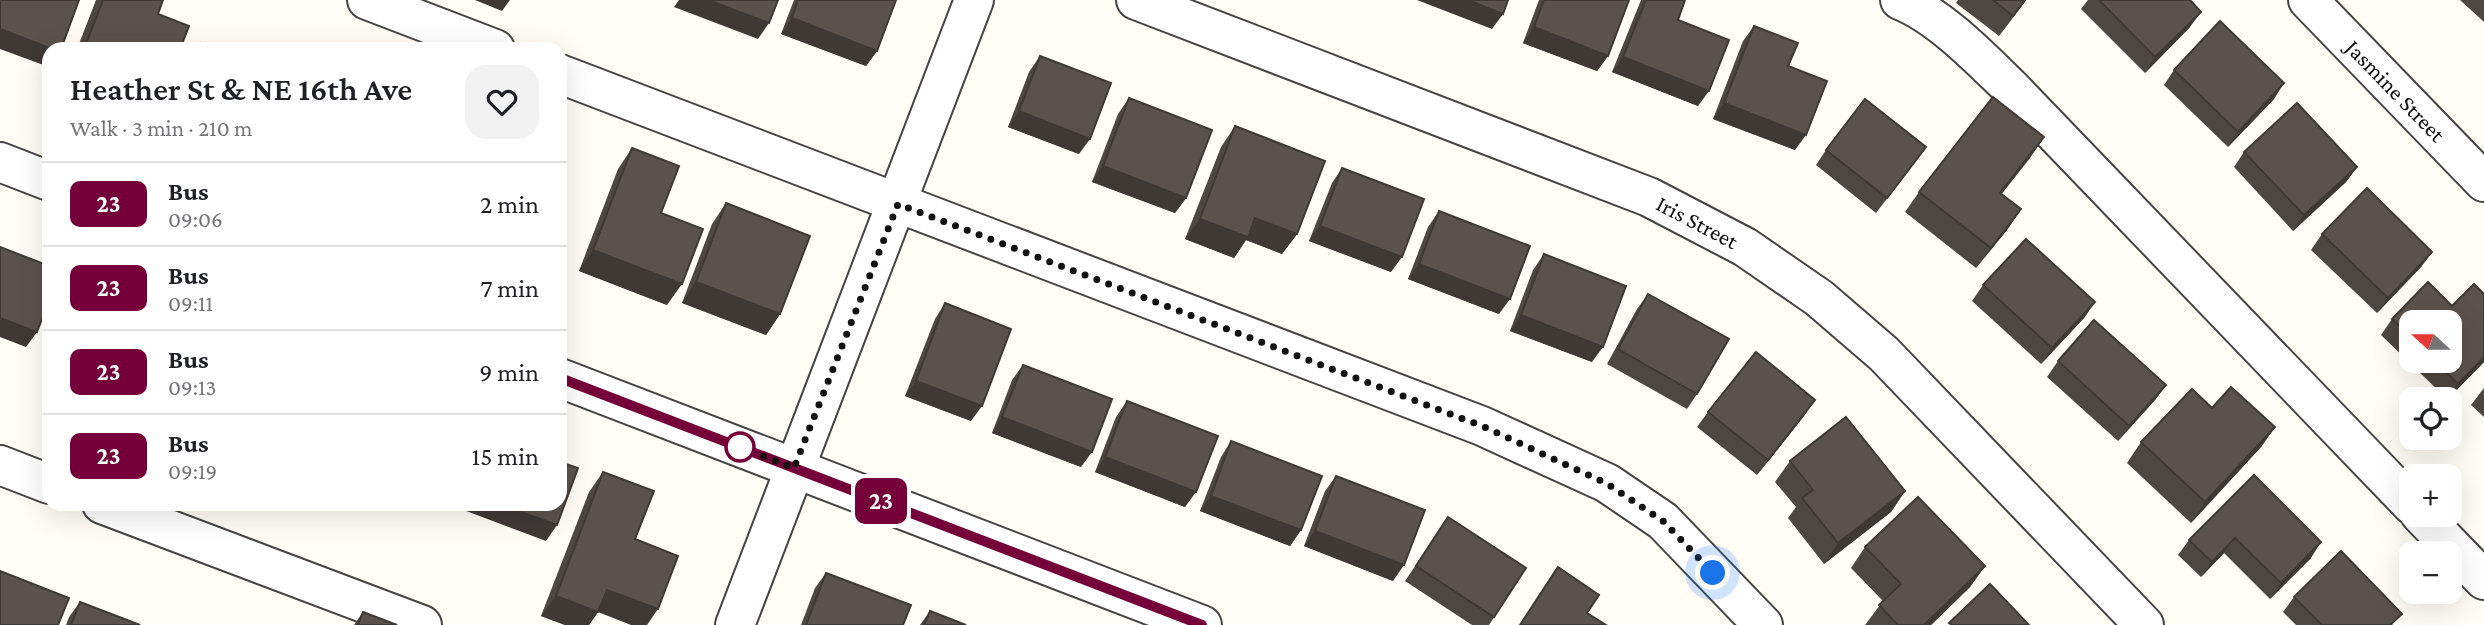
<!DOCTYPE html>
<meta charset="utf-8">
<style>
body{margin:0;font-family:"Crimson Pro",serif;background:#f2f2f2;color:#202124;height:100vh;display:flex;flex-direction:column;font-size:26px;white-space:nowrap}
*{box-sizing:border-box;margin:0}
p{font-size:23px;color:#757577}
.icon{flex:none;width:38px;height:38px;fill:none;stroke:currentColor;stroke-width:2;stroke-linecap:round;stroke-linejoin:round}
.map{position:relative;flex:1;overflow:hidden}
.panel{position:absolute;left:42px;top:42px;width:525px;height:469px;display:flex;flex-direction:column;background:#fff;border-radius:21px;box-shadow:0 7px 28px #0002}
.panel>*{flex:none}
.badge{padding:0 14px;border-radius:10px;font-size:24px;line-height:46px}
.needle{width:46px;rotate:291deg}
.tools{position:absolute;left:2399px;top:310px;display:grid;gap:14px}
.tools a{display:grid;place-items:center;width:63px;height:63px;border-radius:14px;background:#fff;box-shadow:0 7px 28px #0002;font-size:35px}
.you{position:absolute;width:35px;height:35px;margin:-18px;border:5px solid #fff;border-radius:50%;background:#1a73e8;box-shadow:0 0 0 10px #1a73e833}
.map>.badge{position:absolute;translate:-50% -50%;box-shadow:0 0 0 4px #fff}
.round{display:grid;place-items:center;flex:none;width:74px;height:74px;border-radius:21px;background:#f2f2f2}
.summary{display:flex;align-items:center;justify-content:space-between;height:119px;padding:0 28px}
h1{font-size:33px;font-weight:600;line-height:52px}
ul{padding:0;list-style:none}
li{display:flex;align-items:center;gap:21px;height:84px;padding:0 28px;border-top:2px solid #e0e0e0}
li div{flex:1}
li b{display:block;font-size:26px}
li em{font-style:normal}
li .badge{min-width:77px;font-weight:700;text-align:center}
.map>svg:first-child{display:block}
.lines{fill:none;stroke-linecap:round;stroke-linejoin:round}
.minor-casing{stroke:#444;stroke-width:42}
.minor{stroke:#fff;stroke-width:38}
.wall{fill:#4d4742;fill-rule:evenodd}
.shaded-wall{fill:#3f3936}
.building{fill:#5a524d;stroke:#3f3936;stroke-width:2}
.line-casing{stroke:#fff;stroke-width:16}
.line{stroke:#750039;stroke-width:10}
.walk{stroke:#111;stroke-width:7;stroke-dasharray:0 12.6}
.stop-dot{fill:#fff;stroke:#750039;stroke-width:3.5}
.labels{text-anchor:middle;stroke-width:7;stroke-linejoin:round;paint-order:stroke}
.street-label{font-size:23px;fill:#111;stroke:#fff}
</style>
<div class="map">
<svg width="2484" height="625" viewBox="0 0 2484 625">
<rect width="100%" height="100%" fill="#fffdf5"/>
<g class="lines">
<defs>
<g id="minor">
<path d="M367 0 495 49"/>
<path id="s1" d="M1136 0 1649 197 1745 247 1819 298 1884 354 2144 625"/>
<path d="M1900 0C1940 16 1980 58 2011 88L2412 505"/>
<path id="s2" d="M2308 0 2484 182"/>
<path d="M560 74 1482 426 1607 483 1663 521 1763 625"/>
<path d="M0 162 49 181"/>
<path d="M560 378 1202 625"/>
<path d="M0 465 49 484"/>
<path d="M102 504 422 625"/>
<path d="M2420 514 2484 580"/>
<path d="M735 625C813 416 896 209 974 0"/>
</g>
</defs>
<use href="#minor" class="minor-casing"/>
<use href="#minor" class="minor"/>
</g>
<g class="wall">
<path d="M96 0H163L158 14 180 49H77Z"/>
<path d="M794 0H896L877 51 866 66 781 34Z"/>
<path d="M1539 0H1629L1608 56 1597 71 1523 43Z"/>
<path d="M1641 0H1685L1678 20 1698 106 1612 72Z"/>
<path d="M1958 0H2026L1999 36 1956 3Z"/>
<path d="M2088 0H2190V27L2145 73 2081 9Z"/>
<path d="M2460 0H2484V22Z"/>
<path d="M1754 26 1788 66 1795 150 1713 119 1743 41Z"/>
<path d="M1040 56 1079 154 1008 127 1029 72Z"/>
<path d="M2174 70 2274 99 2228 147 2164 85Z"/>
<path d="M1129 98 1186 198 1175 213 1092 182 1118 114Z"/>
<path d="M1235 126 1297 234 1282 254 1246 240 1234 258 1185 239 1221 147Z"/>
<path d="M2044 137 2001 194 2021 209 2007 230 1976 268 1905 212 1919 192Z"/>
<path d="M632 148 661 213 667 305 579 271 618 169Z"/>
<path d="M1826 150 1915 162 1876 213 1816 165Z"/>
<path d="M2244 152 2357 167 2346 182 2293 231 2234 167Z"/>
<path d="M1342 168 1391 272 1309 241 1332 183Z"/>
<path d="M726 203 780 314 766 335 682 303 712 224Z"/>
<path d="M1439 211 1499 314 1408 279 1428 227Z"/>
<path d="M2322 234 2432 252 2421 267 2377 313 2311 250Z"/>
<path d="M1544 254 1592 362 1510 331 1533 270Z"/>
<path d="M1983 285 2095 302 2084 318 2041 364 1972 301Z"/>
<path d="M1648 294 1697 394 1687 409 1607 364 1637 309Z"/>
<path d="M2484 294V362L2447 399 2381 335 2392 319 2452 306ZM2412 322 2450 360H2412Z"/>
<path d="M945 303 971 421 905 396 935 319Z"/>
<path d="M2058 361 2166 385 2155 400 2118 441 2047 377Z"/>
<path d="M1023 365 1081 467 992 433 1012 380Z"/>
<path d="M2484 388V417L2471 405Z"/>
<path d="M1127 401 1185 507 1095 472 1116 417Z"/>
<path d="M2212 408 2275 427 2261 447 2191 523 2127 463 2141 442Z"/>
<path d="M1708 412 1804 416 1757 475 1697 427Z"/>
<path d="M1231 441 1301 530 1290 546 1200 511 1221 457Z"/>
<path d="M1790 461 1905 491 1891 512 1824 564 1788 518 1796 507 1775 482Z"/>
<path d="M603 472 635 539 598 612 589 625H565L541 616 589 492Z"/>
<path d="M2254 475 2311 558 2270 599 2224 553 2201 577 2178 555 2189 540Z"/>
<path d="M1336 476 1393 581 1304 546 1325 491Z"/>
<path d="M1448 517 1526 568 1489 625H1472L1405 581Z"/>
<path d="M1865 547 1985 566 1970 587 1931 625H1865L1883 601 1851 568Z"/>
<path d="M826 573 903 625H801L815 588Z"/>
<path d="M2294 597 2394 625H2296L2283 612Z"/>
<path d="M80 602 140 625H66L69 617Z"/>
<path d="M930 611 966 625H920Z"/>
<path d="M363 612 397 625H354Z"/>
</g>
<g class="shaded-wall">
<path d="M475 0H510L502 11Z"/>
<path d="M679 0H708L769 23 758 39 674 7Z"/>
<path d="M1417 0H1468L1503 14 1492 29Z"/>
<path d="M2025 0H2026L1999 36 2013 16Z"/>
<path d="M2201 12 2190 27 2145 73 2155 57Z"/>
<path d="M792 18 877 51 866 66 781 34Z"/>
<path d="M1534 27 1608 56 1597 71 1523 43Z"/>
<path d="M0 29 52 49H49V67L0 49Z"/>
<path d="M1623 57 1709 91 1698 106 1612 72Z"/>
<path d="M2284 83 2274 99 2228 147 2238 132Z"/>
<path d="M1724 103 1806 135 1795 150 1713 119Z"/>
<path d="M1019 111 1090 139 1079 154 1008 127Z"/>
<path d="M2044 137 2030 158 1986 214 2000 193Z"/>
<path d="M1103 166 1186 198 1175 213 1092 182Z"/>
<path d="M2357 167 2346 182 2293 231 2304 215Z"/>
<path d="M2021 209 2007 230 1976 268 1991 248Z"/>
<path d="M1255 218 1297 234 1282 254 1246 240 1234 258 1185 239 1200 219Z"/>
<path d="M1320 226 1402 257 1391 272 1309 241Z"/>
<path d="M593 250 682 284 667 305 579 271Z"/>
<path d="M2432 252 2421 267 2377 313 2388 298Z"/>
<path d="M1419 264 1510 299 1499 314 1408 279Z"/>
<path d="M696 282 780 314 766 335 682 303Z"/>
<path d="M2095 302 2084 318 2041 364 2052 348Z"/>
<path d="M1521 315 1603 347 1592 362 1510 331Z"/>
<path d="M0 318 37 332 26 347 0 337Z"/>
<path d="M2484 357V362L2448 399 2458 384Z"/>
<path d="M916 381 982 406 971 421 905 396Z"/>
<path d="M2166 385 2155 400 2118 441 2129 426Z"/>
<path d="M1815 400 1804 416 1757 475 1768 460Z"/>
<path d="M1002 417 1092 452 1081 467 992 433Z"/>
<path d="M2275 427 2261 447 2191 523 2205 502Z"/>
<path d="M1105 457 1196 492 1185 507 1095 472Z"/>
<path d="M1905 491 1891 512 1824 564 1838 543Z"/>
<path d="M1211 496 1301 530 1290 546 1200 511Z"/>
<path d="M464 504H499L557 525 546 541 461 509Z"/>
<path d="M1315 531 1404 565 1393 581 1304 546Z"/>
<path d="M2235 538 2224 553 2201 577 2212 562Z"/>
<path d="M2321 542 2311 558 2270 599 2281 583Z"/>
<path d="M1985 566 1970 587 1931 625H1924Z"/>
<path d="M607 590 658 609 647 625H631L598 612 589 625H565L541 616 556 596Z"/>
</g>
<g class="building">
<path d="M0 0H79L61 49H52L0 29Z"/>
<path d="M103 0H163L158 14 189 26 180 49H84Z"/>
<path d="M708 0H778L769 23Z"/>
<path d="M798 0H896L877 51 792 18Z"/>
<path d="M1468 0H1508L1503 14Z"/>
<path d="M1544 0H1629L1608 56 1534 27Z"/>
<path d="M1646 0H1685L1678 20 1729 40 1709 91 1623 57Z"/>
<path d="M1993 0H2025L2013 16Z"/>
<path d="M2099 0H2190L2201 12 2155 57Z"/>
<path d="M2220 21 2284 83 2238 132 2174 70Z"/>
<path d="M1754 26 1798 43 1788 66 1827 81 1806 135 1724 103Z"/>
<path d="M201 43 217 49H199Z"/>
<path d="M1040 56 1111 83 1090 139 1019 111Z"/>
<path d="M1993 97 2044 137 2000 193 2021 209 1991 248 1919 192Z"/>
<path d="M1129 98 1212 130 1186 198 1103 166Z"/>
<path d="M1865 99 1926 147 1887 198 1826 150Z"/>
<path d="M2297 103 2357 167 2304 215 2244 152Z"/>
<path d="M1235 126 1325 161 1297 234 1255 218 1248 237 1200 219Z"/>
<path d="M632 148 679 166 661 213 703 229 682 284 593 250Z"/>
<path d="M1342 168 1424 199 1402 257 1320 226Z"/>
<path d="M2367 188 2432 252 2388 298 2322 234Z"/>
<path d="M726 203 810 236 780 314 696 282Z"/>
<path d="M1439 211 1530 246 1510 299 1419 264Z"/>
<path d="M2026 239 2095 302 2052 348 1983 285Z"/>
<path d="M0 247 49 266V300L37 332 0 318Z"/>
<path d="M1544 254 1626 286 1603 347 1521 315Z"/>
<path d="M2428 282 2452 306 2474 284 2484 294V357L2458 384 2434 360H2450V322H2412V338L2392 319Z"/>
<path d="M1648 294 1729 339 1697 394 1618 349Z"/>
<path d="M945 303 1011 329 982 406 916 381Z"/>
<path d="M2094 320 2166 385 2129 426 2058 361Z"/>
<path d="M1756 352 1815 400 1768 460 1708 412Z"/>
<path d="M1023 365 1112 399 1092 452 1002 417Z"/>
<path d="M2231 387 2275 427 2205 502 2141 442 2192 389 2212 408Z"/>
<path d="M1127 401 1218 436 1196 492 1105 457Z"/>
<path d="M1846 417 1905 491 1838 543 1802 498 1813 490 1790 461Z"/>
<path d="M1231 441 1322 476 1301 530 1211 496Z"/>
<path d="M560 462 578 468 557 525 499 504H560Z"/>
<path d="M603 472 654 491 635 539 678 556 658 609 607 590 598 612 556 596Z"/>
<path d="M2254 475 2321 542 2281 583 2235 538 2212 562 2189 540Z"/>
<path d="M1336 476 1425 510 1404 565 1315 531Z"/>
<path d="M1918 497 1985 566 1924 625H1898L1879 605 1901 584 1865 547Z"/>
<path d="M1448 517 1526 568 1494 617 1416 566Z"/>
<path d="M2341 551 2402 614 2390 625H2322L2294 597Z"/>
<path d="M1558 567 1599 595 1587 613 1606 625H1520Z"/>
<path d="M0 571 69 598 58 625H0Z"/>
<path d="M826 573 911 605 903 625H806Z"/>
<path d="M1990 584 2029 625H1952L1949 623Z"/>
<path d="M80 602 140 625H71Z"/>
<path d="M930 611 966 625H924Z"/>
<path d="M363 612 397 625H358Z"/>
</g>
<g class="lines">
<defs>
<path id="line" d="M560 378 1202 625"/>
</defs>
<use href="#line" class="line-casing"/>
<use href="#line" class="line"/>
<path class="walk" d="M740 447 794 468 898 204 1482 426 1606 483 1663 521 1713 573"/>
</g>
<circle class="stop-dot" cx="740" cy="447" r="14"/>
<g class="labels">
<g class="street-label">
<text dy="8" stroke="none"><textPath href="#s2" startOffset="126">Jasmine Street</textPath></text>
<text dy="8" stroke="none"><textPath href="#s1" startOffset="604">Iris Street</textPath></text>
</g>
</g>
</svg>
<div class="tools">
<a><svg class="needle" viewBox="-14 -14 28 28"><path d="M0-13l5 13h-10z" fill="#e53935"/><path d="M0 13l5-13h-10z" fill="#757577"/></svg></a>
<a><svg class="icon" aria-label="locate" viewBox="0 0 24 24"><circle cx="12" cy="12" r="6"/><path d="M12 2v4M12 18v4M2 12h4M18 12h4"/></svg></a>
<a>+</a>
<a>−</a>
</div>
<div class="you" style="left:1713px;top:573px"></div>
<b class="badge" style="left:881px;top:501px;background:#750039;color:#fff">23</b>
<section class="panel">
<div class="summary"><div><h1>Heather St &amp; NE 16th Ave</h1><p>Walk · 3 min · 210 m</p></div><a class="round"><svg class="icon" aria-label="heart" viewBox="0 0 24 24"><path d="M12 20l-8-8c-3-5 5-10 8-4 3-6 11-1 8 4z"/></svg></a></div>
<ul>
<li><span class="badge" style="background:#750039;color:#fff">23</span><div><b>Bus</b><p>09:06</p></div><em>2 min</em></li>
<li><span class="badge" style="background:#750039;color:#fff">23</span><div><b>Bus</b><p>09:11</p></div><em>7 min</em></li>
<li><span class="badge" style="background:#750039;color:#fff">23</span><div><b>Bus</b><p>09:13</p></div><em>9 min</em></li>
<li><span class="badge" style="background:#750039;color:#fff">23</span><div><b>Bus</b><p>09:19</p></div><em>15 min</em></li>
</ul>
</section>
</div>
